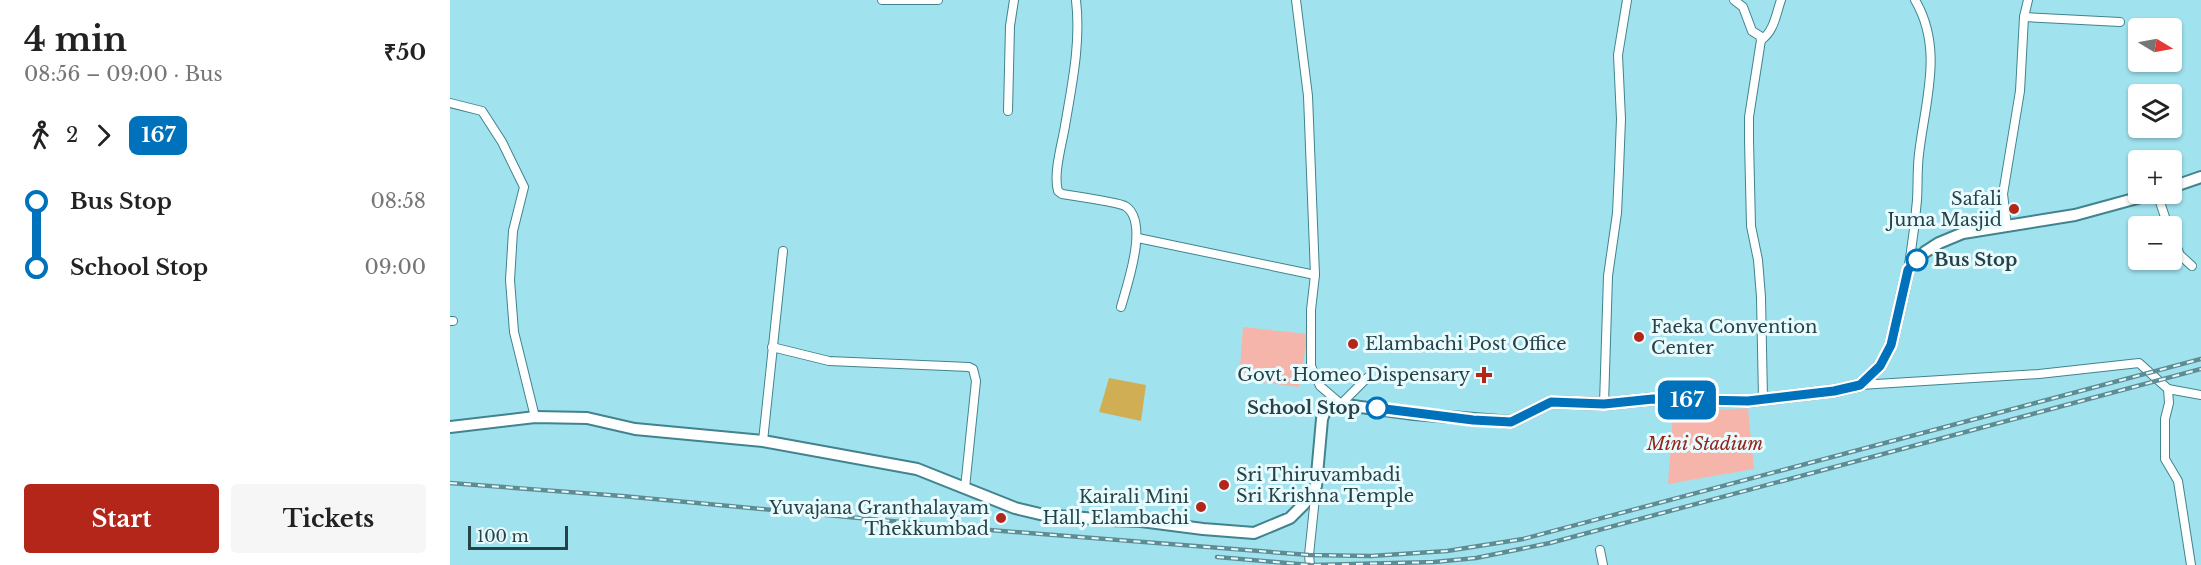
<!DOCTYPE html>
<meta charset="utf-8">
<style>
body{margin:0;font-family:"Libre Baskerville",serif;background:#f6f6f6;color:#222;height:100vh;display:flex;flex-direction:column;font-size:22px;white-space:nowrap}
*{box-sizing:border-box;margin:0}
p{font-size:20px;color:#767676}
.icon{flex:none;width:33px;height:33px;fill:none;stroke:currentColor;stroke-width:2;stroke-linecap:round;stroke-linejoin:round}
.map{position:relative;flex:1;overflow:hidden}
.panel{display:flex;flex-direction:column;background:#fff;width:450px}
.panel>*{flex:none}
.badge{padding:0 12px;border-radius:9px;font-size:21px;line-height:39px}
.needle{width:39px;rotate:100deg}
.controls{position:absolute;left:1678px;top:18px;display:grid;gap:12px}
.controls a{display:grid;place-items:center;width:54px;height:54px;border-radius:6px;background:#fff;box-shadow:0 2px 4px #0004;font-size:30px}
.scale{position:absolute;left:18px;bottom:15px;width:100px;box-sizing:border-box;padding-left:6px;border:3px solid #264246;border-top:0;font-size:16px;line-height:21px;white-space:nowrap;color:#264246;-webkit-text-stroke:4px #e8fbff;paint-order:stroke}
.map>.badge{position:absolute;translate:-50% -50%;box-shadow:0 0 0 3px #fff}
.legs{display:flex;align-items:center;gap:9px;height:66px;padding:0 24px;font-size:20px}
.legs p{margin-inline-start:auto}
.head{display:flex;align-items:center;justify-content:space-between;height:102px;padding:0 24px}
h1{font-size:33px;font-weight:700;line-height:45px}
.primary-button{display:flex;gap:12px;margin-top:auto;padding:12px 24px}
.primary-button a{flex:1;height:69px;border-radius:6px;background:#b4261a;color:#fff;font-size:24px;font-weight:700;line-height:69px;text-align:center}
.primary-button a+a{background:#f6f6f6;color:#222}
ul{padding:0 24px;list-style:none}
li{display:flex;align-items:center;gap:21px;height:66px;font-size:22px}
li i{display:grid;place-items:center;width:9px;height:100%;margin:0 8px;background:currentColor}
li i::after{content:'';width:15px;height:15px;margin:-8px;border:4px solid;border-radius:50%;background:#fff}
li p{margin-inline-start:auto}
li:first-child i{background:linear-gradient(#0000 50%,currentColor 0)}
li:last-child i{background:linear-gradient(currentColor 50%,#0000 0)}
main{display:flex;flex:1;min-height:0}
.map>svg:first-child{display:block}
.green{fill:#f6b5aa}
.water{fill:#d0af54}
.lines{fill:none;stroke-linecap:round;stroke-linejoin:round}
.minor-casing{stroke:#41838e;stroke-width:10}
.major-casing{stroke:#41838e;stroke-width:14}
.minor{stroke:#fff;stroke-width:8}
.major{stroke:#fff;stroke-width:10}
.rail-casing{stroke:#5e8c94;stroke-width:4.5}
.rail{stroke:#e8fbff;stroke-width:2;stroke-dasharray:7;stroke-linecap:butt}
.line-1-casing{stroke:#fff;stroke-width:14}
.line-1{stroke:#0072bc;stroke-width:9}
.poi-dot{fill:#b4261a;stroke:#e8fbff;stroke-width:2}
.stop-1-dot{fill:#fff;stroke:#0072bc;stroke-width:3}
.labels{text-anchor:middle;stroke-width:6;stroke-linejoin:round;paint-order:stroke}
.poi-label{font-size:18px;fill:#264246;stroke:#e8fbff;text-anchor:end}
.stop-label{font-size:18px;font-weight:bold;fill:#264246;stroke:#e8fbff;text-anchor:start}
.park-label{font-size:18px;font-style:italic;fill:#93251b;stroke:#e8fbff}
</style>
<main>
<section class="panel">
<div class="head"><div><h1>4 min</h1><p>08:56 – 09:00 · Bus</p></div><b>₹50</b></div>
<div class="legs"><svg class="icon" aria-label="walk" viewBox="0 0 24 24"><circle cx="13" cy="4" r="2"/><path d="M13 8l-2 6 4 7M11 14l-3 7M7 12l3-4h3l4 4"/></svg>2<svg class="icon" aria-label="forward" viewBox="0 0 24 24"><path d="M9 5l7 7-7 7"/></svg><b class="badge" style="background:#0072bc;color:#fff">167</b></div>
<ul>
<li><i style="color:#0072bc"></i><b>Bus Stop</b><p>08:58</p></li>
<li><i style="color:#0072bc"></i><b>School Stop</b><p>09:00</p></li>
</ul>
<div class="primary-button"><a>Start</a><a>Tickets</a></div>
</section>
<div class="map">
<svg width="1751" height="565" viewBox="0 0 1751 565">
<rect width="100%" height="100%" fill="#a0e3ef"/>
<g class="green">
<path d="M793 327 858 334 849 387 789 379Z"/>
<path d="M1298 408 1304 469 1218 484 1223 413Z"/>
</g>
<path class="water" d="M659 378 696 385 691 421 649 412Z"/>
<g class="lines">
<defs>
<g id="minor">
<path d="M432 0H488"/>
<path d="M626 0C631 43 622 84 615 126 612 144 603 174 608 191L612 194C624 196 667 202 675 206 700 221 677 285 671 307"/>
<path d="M846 0 858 96 865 275 861 310V366L870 386 891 404 917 378"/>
<path d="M1284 0 1293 7 1302 31 1310 36 1311 40 1299 117V140L1301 226 1308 260 1311 297 1313 399"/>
<path d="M1574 17 1670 22"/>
<path d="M1311 40C1324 32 1326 14 1331 0"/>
<path d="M0 103 32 111 52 142 74 187 63 231 60 280 64 332 85 417"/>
<path d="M558 111 560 26 564 0"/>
<path d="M1709 194 1708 196 1718 226"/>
<path d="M1557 226 1553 194 1570 91 1574 17 1578 0"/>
<path d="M1722 236 1730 255 1742 266"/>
<path d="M688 238 865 275"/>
<path d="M1458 270C1462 247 1465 224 1467 200 1468 185 1467 169 1469 154 1475 101 1494 49 1465 0"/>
<path d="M0 321H3"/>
<path d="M322 347 379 361 519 367 523 369 526 381 515 488"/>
<path d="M1410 385 1589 374 1689 363 1718 389 1751 395"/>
<path d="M1718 389 1719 403 1715 419V459L1728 481 1741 565"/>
<path d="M1154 404 1158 276 1167 213 1169 170 1171 119 1168 55 1177 0"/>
<path d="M313 441 333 251"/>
<path d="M1150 550 1153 565"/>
<path d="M860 565 859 555 866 488"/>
</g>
<g id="major">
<path d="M1722 187 1751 177"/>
<path d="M0 427 85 417 137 418 185 429 313 441 467 469 565 508 594 515 661 520 691 521 753 529 804 533 840 518 854 504 866 486 872 419 876 408 880 403 964 414 1061 422 1101 402 1154 404 1203 399 1298 401 1384 391 1410 385 1430 366 1441 345 1458 270 1475 252 1489 243 1513 233 1625 215 1702 194"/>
</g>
</defs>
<use href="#minor" class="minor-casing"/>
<use href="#major" class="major-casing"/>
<use href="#minor" class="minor"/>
<use href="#major" class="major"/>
<defs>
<g id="rail">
<path d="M0 483 172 496 527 529 859 555 921 556 997 551 1073 539 1751 359"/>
<path d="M767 557 860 565"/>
<path d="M864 565 984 562 1026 558 1100 543 1751 369"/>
</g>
</defs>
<use href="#rail" class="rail-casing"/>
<use href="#rail" class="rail"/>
</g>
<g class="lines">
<defs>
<path id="line-1" d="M927 408 1023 420 1061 422 1101 402 1154 404 1203 399 1298 401 1384 391 1410 385 1430 366 1441 345 1458 270 1467 260"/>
</defs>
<use href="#line-1" class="line-1-casing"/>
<use href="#line-1" class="line-1"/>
</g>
<g class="poi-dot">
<circle cx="1564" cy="209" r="6"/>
<circle cx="1189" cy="337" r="6"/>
<circle cx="903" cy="344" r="6"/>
<path d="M1031 366h6v6h6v6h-6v6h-6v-6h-6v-6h6z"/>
<circle cx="774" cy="485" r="6"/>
<circle cx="751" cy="507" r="6"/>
<circle cx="551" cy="518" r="6"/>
</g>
<g class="stop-1-dot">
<circle cx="1467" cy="260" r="10"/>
<circle cx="927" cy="408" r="10"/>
</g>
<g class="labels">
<g class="poi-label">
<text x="1552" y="205">Safali<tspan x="1552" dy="21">Juma Masjid</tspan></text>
<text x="1201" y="333" text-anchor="start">Faeka Convention<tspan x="1201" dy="21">Center</tspan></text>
<text x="915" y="350" text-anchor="start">Elambachi Post Office</text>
<text x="1020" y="381">Govt. Homeo Dispensary</text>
<text x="786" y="481" text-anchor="start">Sri Thiruvambadi<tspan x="786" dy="21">Sri Krishna Temple</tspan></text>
<text x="739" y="503">Kairali Mini<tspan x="739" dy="21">Hall, Elambachi</tspan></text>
<text x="539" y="514">Yuvajana Granthalayam<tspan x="539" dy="21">Thekkumbad</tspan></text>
</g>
<g class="stop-label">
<text x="1484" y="266">Bus Stop</text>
<text x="910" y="414" text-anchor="end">School Stop</text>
</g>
<g class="park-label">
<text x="1255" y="450">Mini Stadium</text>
</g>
</g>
</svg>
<div class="controls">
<a><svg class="needle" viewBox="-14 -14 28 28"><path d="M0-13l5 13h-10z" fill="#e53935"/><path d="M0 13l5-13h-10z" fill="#767676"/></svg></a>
<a><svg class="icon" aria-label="layers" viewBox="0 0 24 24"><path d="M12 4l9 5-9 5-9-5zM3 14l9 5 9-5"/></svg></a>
<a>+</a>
<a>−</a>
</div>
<div class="scale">100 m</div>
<b class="badge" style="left:1237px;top:400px;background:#0072bc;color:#fff">167</b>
</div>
</main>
